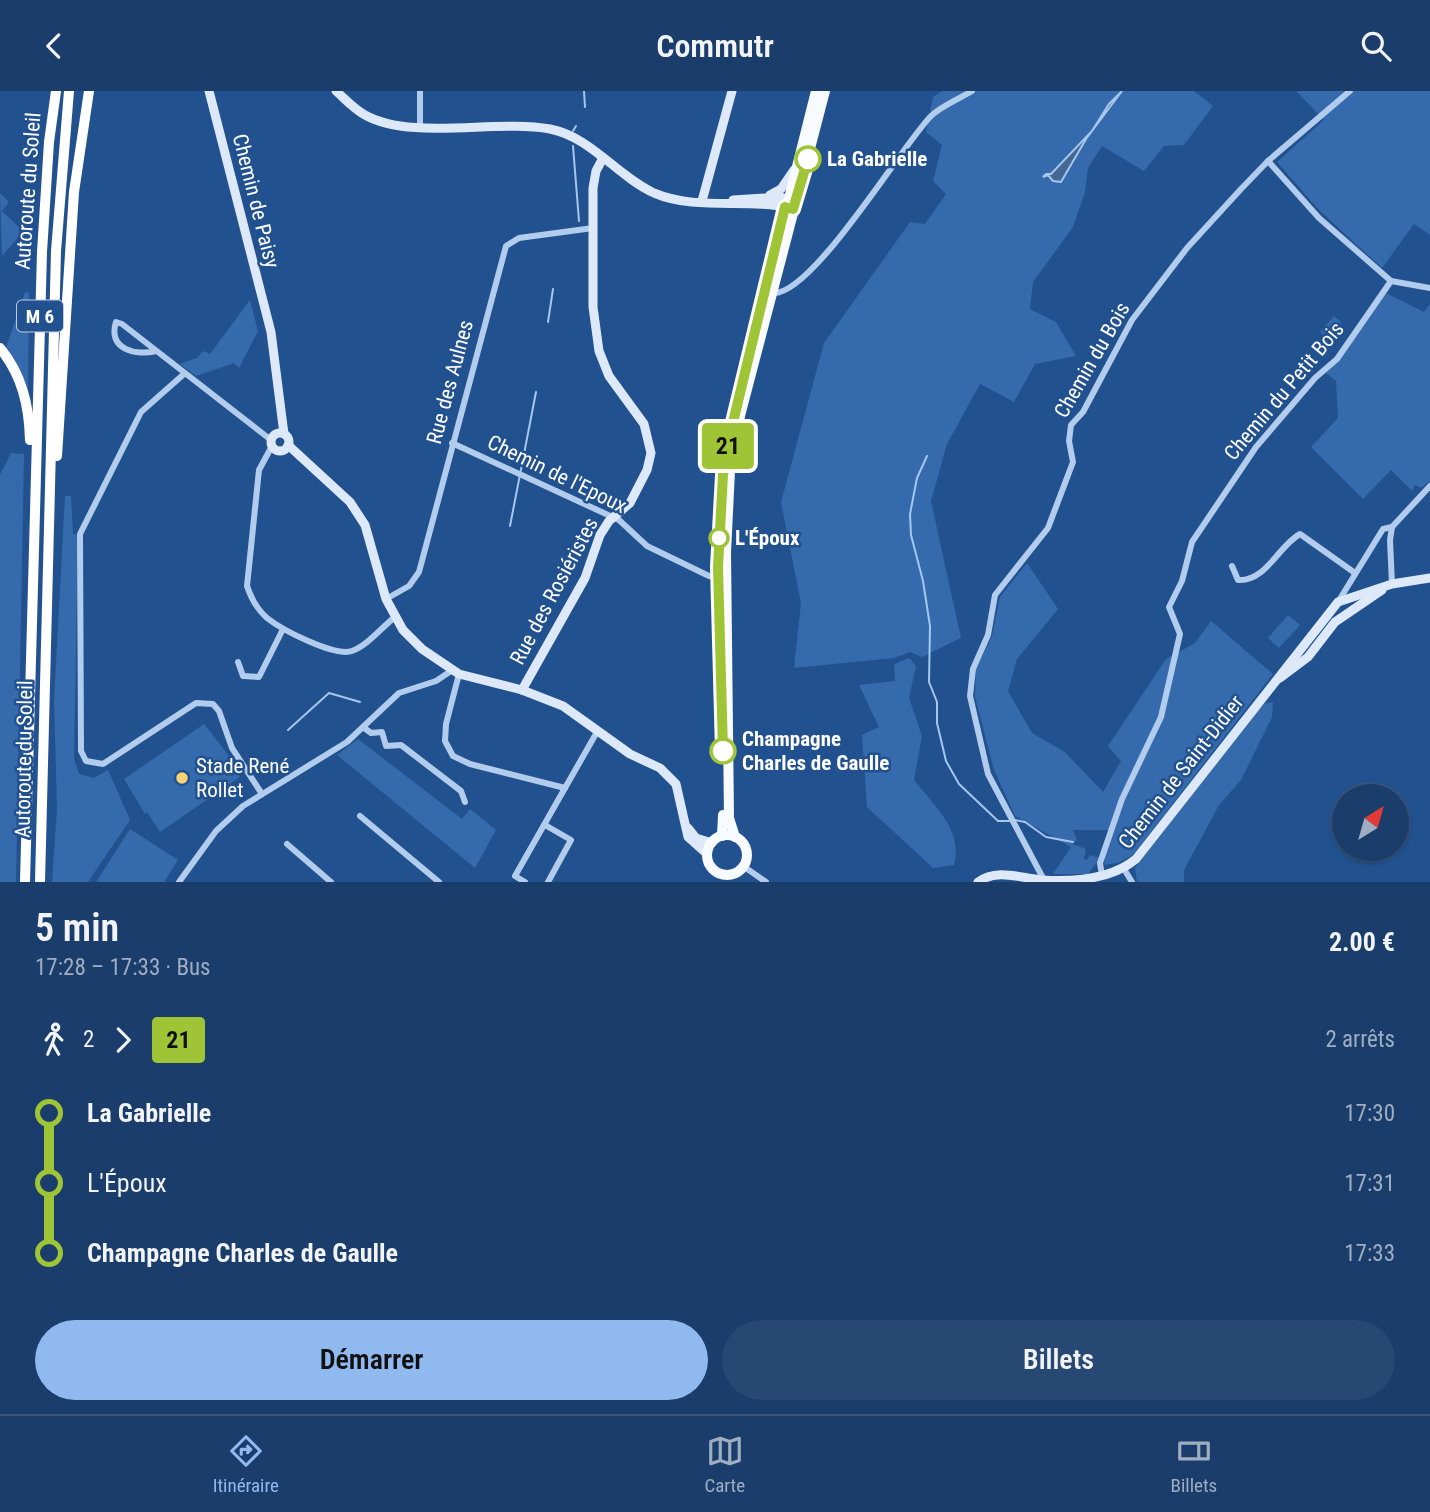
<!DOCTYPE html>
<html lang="fr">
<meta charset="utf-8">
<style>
body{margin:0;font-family:"Roboto Condensed",sans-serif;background:#274873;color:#f1f3f6;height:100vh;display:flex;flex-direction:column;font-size:26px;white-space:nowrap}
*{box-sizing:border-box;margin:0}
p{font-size:23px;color:#9faec1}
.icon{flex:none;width:38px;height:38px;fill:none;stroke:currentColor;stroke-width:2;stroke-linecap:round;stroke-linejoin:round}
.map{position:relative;height:791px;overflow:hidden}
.sheet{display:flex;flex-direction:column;background:#1a3d6b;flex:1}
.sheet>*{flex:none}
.badge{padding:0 14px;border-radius:5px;font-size:24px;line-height:46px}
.needle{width:46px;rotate:37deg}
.fabs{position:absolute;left:1332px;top:693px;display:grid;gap:14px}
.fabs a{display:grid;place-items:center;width:77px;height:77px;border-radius:50%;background:#1a3d6b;box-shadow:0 2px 5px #0004,0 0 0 2px #38567e;font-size:35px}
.map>.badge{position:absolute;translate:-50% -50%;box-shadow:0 0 0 4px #fff}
.legs{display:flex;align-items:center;gap:10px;height:77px;padding:0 35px;font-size:23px}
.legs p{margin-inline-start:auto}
.overview{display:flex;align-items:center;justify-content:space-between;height:119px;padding:0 35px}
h1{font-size:38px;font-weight:600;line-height:52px}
.button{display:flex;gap:14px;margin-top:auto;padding:14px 35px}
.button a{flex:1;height:80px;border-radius:42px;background:#90b9f0;color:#111;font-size:28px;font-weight:600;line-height:80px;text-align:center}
.button a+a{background:#274873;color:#f1f3f6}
ul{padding:0 35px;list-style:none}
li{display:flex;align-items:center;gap:24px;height:70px;font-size:26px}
li i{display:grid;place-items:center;width:10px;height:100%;margin:0 9px;background:currentColor}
li i::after{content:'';width:18px;height:18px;margin:-9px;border:5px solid;border-radius:50%;background:#1a3d6b}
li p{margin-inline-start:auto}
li:first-child i{background:linear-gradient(#0000 50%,currentColor 0)}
li:last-child i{background:linear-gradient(currentColor 50%,#0000 0)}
header{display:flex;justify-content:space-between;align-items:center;height:91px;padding:0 35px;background:#1a3d6b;font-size:32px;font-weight:600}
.tabs{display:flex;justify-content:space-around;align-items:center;height:98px;border-top:2px solid #38567e;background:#1a3d6b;font-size:19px;color:#9faec1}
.tabs a{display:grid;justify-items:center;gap:4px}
.tabs .current{color:#90b9f0}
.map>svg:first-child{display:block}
.green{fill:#356aac}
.water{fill:#456793;stroke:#a5c6ed;stroke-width:2}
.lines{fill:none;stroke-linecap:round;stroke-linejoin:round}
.stream{stroke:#a5c6ed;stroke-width:2}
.street{stroke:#b1ccec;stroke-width:6}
.secondary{stroke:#dde9f9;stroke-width:9}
.primary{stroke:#f7faff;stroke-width:10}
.highway{stroke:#fff;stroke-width:10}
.line-1-casing{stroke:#fff;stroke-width:16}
.line-1{stroke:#9fc536;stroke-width:10}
.stop-1-dot{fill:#fff;stroke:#9fc536;stroke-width:3.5}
.poi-dot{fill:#f8d373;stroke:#22518f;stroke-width:2.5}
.labels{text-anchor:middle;stroke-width:5;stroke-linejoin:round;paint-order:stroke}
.shield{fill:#22518f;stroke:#bdcbdd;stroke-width:2}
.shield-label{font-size:19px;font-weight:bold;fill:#fff}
.stop-label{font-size:21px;font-weight:bold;fill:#fff;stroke:#22518f;text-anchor:start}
.street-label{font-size:21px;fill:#fff;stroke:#22518f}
.poi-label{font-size:21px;fill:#fff;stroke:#22518f;text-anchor:start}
</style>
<header><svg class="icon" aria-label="back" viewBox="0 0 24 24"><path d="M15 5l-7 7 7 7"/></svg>Commutr<svg class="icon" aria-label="search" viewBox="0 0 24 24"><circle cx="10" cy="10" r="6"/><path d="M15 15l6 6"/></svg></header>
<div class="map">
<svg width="1430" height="791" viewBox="0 0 1430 791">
<rect width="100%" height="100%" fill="#22518f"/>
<g class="green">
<path d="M942 0H1194L1213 15 1184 54 1164 55 1144 80 1102 55 1088 77 1085 101 1073 136 1033 191 1030 218 1056 231 1076 265 1035 273 1014 311 980 293 947 353 931 410 961 547 922 566 910 561 894 567 794 577 801 512 781 411 824 252 910 131 925 133 946 103 933 90 942 54 926 41 933 6Z"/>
<path d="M1296 0H1430V144L1414 133 1382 177 1319 119 1277 71 1324 29Z"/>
<path d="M0 102 9 111 2 120 21 138 22 142 2 165Z"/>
<path d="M25 201 29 202 28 298 6 257Z"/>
<path d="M1386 202 1424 221 1430 213V390L1421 397 1415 394 1412 400 1391 379 1363 408 1311 356 1338 327 1336 290 1326 282 1340 268Z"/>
<path d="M250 209 258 240 239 277 234 272 196 285 180 273 197 267 203 260 210 263Z"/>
<path d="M1334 225 1341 231 1327 247 1320 241Z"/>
<path d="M11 362 24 363 16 791H0V384Z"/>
<path d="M65 405H71L73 443 78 444 74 668 79 683 94 687 108 679 130 729 88 791H52L57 718 54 610Z"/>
<path d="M1027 472 1058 518 1017 568 1008 600 1032 642 1065 661 1103 701 1121 670 1108 655 1166 568 1195 552 1211 530 1273 583 1133 764 1118 772 1104 774 1108 739H1073L1077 749 1072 753 1086 758 1084 768 1087 769 1090 764 1100 767 1088 783H1053L1071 756 1015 725 994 679 975 606 976 579 992 545 1000 506Z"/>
<path d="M1288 524 1300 534 1279 557 1268 547Z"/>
<path d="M909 567 916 575 909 607 922 645 914 689C935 716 963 738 954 774L933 777 867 716 862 644 879 636 859 594 895 590 894 573Z"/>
<path d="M1273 611 1272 626 1241 689 1219 714 1184 779V791H1137L1135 777 1256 621 1266 612Z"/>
<path d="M204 633 229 665 227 667 240 686 160 741 147 721 145 723 124 688Z"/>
<path d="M358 648 462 728 470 718 496 739 475 777 337 664Z"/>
<path d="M130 738 178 769 164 791H96Z"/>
</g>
<path class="water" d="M1122 0 1086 48 1061 91 1053 90 1048 84 1043 86 1046 83H1051L1092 40 1109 13Z"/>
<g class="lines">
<g class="stream">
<path d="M584 0 585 16"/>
<path d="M573 40 576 35"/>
<path d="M573 55 579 130"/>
<path d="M548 231 553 198"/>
<path d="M927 365 917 387 910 423 911 444 923 490 930 535 929 591 937 611V632L946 670 959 693 998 730H1009"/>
<path d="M510 435 536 301"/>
<path d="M288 639 329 602 360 611"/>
<path d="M1015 729 1025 731 1046 746 1073 751"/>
</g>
<g class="street">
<path d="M420 35V0"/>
<path d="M1268 70 1319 127 1391 190 1430 197"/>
<path d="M772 202C811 207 902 54 931 25 941 15 959 8 972 0"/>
<path d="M156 260C137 265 107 259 116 231L122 233 271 349"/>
<path d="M184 283 141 321 80 443 81 660 86 670 103 673 196 612 213 613 219 620 232 657 262 703"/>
<path d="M452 352 619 429 647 455 709 485"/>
<path d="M272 355 259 379 247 495C251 507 258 519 267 527 282 539 335 566 352 560 368 554 382 536 395 526"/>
<path d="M1392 436 1390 449 1392 493"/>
<path d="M1232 475 1238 489C1266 491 1279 454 1300 443L1355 482"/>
<path d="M386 508 409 495 419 481 506 155 519 147 593 137"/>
<path d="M1338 511 1383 438 1392 436 1430 395"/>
<path d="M238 571 243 585 259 586 283 538"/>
<path d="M459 583 446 633 445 650 453 665 470 673 565 697 597 641"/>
<path d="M363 636 371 642 382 641 386 655 401 654 461 700 465 711"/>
<path d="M360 725 439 791"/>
<path d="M545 734 571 749 548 791"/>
<path d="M287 753 331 791"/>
<path d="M743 775 766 791"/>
<path d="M1124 778 1132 791"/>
<path d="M1102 785 1100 772 1122 708 1161 626 1180 543 1169 516 1182 490 1192 451 1256 356 1315 287 1337 268 1391 190"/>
<path d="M1044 789 988 683 970 605 973 578 988 544 995 504 1048 437 1073 371 1069 350 1071 334 1083 321 1132 229 1187 157 1241 98 1268 70 1350 0"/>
<path d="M179 791 216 740 243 715 347 651 399 602 436 590 451 580"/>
<path d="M525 791 515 785 565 697"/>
</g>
<g class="secondary">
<path d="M209 0 271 241 284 343"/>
<path d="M336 0C345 8 354 18 365 24 411 50 497 28 550 38 591 46 617 85 654 102 696 120 747 107 791 117"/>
<path d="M770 104 781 98 794 79"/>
<path d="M733 109 780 106 795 110"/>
<path d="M702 110 732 0"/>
<circle cx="280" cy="351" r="9"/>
<path d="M288 354 350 411 365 434 386 508 403 539 422 558 459 583 522 599 563 615 630 663 660 677 676 693 688 746 707 763"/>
<path d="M1280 587 1308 566 1335 531 1382 499"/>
<path d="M522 599 585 487 600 444 609 430 630 412 647 379 651 362 644 333 609 285 599 260 593 216V97L596 80 603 67"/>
<path d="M688 737 696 747 712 752"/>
<path d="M978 791C997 777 1020 787 1042 789 1074 791 1112 788 1136 768L1338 511 1392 493 1430 487"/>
</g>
<g class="primary">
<path d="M760 223 816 0"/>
<path d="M719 520 721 423"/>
<circle cx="727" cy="764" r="20"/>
<path d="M722 745 723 724"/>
<path d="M735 746 729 727 726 462 730 380 740 325 825 0"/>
</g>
<g class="highway">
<path d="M0 257C22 284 29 314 30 349"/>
<path d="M57 365 74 101 89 0"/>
<path d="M25 791 42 161 49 51 56 0"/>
<path d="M40 791 56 160 69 0"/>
</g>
</g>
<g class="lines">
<defs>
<path id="line-1" d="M723 660 718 476 723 384 728 352 785 116 793 118 808 68"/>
</defs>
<use href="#line-1" class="line-1-casing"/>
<use href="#line-1" class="line-1"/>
</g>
<g class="stop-1-dot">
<circle cx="808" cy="68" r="12"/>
<circle cx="719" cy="447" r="9"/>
<circle cx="723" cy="660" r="12"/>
</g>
<circle class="poi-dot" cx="182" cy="687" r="7"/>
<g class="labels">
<rect class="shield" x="17" y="209.5" width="46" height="31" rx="5"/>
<g class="shield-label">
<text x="40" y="232">M 6</text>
</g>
<g class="stop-label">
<text x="827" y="75">La Gabrielle</text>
<text x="735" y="454">L'Époux</text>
<text x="742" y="655">Champagne<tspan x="742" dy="24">Charles de Gaulle</tspan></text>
</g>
<g class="street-label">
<text transform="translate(28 100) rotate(-86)" y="7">Autoroute du Soleil</text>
<text transform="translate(256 110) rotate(76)" y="7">Chemin de Paisy</text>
<text transform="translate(1092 269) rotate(-60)" y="7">Chemin du Bois</text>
<text transform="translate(450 291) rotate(-75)" y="7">Rue des Aulnes</text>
<text transform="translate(1284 300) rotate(-50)" y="7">Chemin du Petit Bois</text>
<text transform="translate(557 383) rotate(26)" y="7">Chemin de l'Epoux</text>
<text transform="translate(554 500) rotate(-62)" y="7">Rue des Rosiéristes</text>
<text transform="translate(24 668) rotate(-89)" y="7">Autoroute du Soleil</text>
<text transform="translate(1181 681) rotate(-52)" y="7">Chemin de Saint-Didier</text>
</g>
<g class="poi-label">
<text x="196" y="682">Stade René<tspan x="196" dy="24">Rollet</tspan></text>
</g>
</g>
</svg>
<div class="fabs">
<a><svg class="needle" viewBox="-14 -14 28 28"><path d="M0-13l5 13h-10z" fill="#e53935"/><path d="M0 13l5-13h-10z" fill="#9faec1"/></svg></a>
</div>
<b class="badge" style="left:728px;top:355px;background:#9fc536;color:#111">21</b>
</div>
<section class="sheet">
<div class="overview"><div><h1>5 min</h1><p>17:28 – 17:33 · Bus</p></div><b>2.00 €</b></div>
<div class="legs"><svg class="icon" aria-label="walk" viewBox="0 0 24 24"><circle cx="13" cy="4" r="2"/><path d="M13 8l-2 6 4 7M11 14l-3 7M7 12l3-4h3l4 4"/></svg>2<svg class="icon" aria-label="forward" viewBox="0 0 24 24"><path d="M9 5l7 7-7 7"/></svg><b class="badge" style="background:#9fc536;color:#111">21</b><p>2 arrêts</p></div>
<ul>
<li><i style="color:#9fc536"></i><b>La Gabrielle</b><p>17:30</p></li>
<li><i style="color:#9fc536"></i><span>L'Époux</span><p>17:31</p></li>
<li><i style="color:#9fc536"></i><b>Champagne Charles de Gaulle</b><p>17:33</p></li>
</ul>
<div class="button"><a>Démarrer</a><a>Billets</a></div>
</section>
<nav class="tabs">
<a class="current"><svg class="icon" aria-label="directions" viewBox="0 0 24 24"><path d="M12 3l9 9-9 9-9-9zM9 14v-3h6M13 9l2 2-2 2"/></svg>Itinéraire</a>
<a><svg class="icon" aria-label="map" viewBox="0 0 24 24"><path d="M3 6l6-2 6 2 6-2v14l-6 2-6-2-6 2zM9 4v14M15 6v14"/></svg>Carte</a>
<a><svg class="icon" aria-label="tickets" viewBox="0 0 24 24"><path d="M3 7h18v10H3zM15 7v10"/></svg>Billets</a>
</nav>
